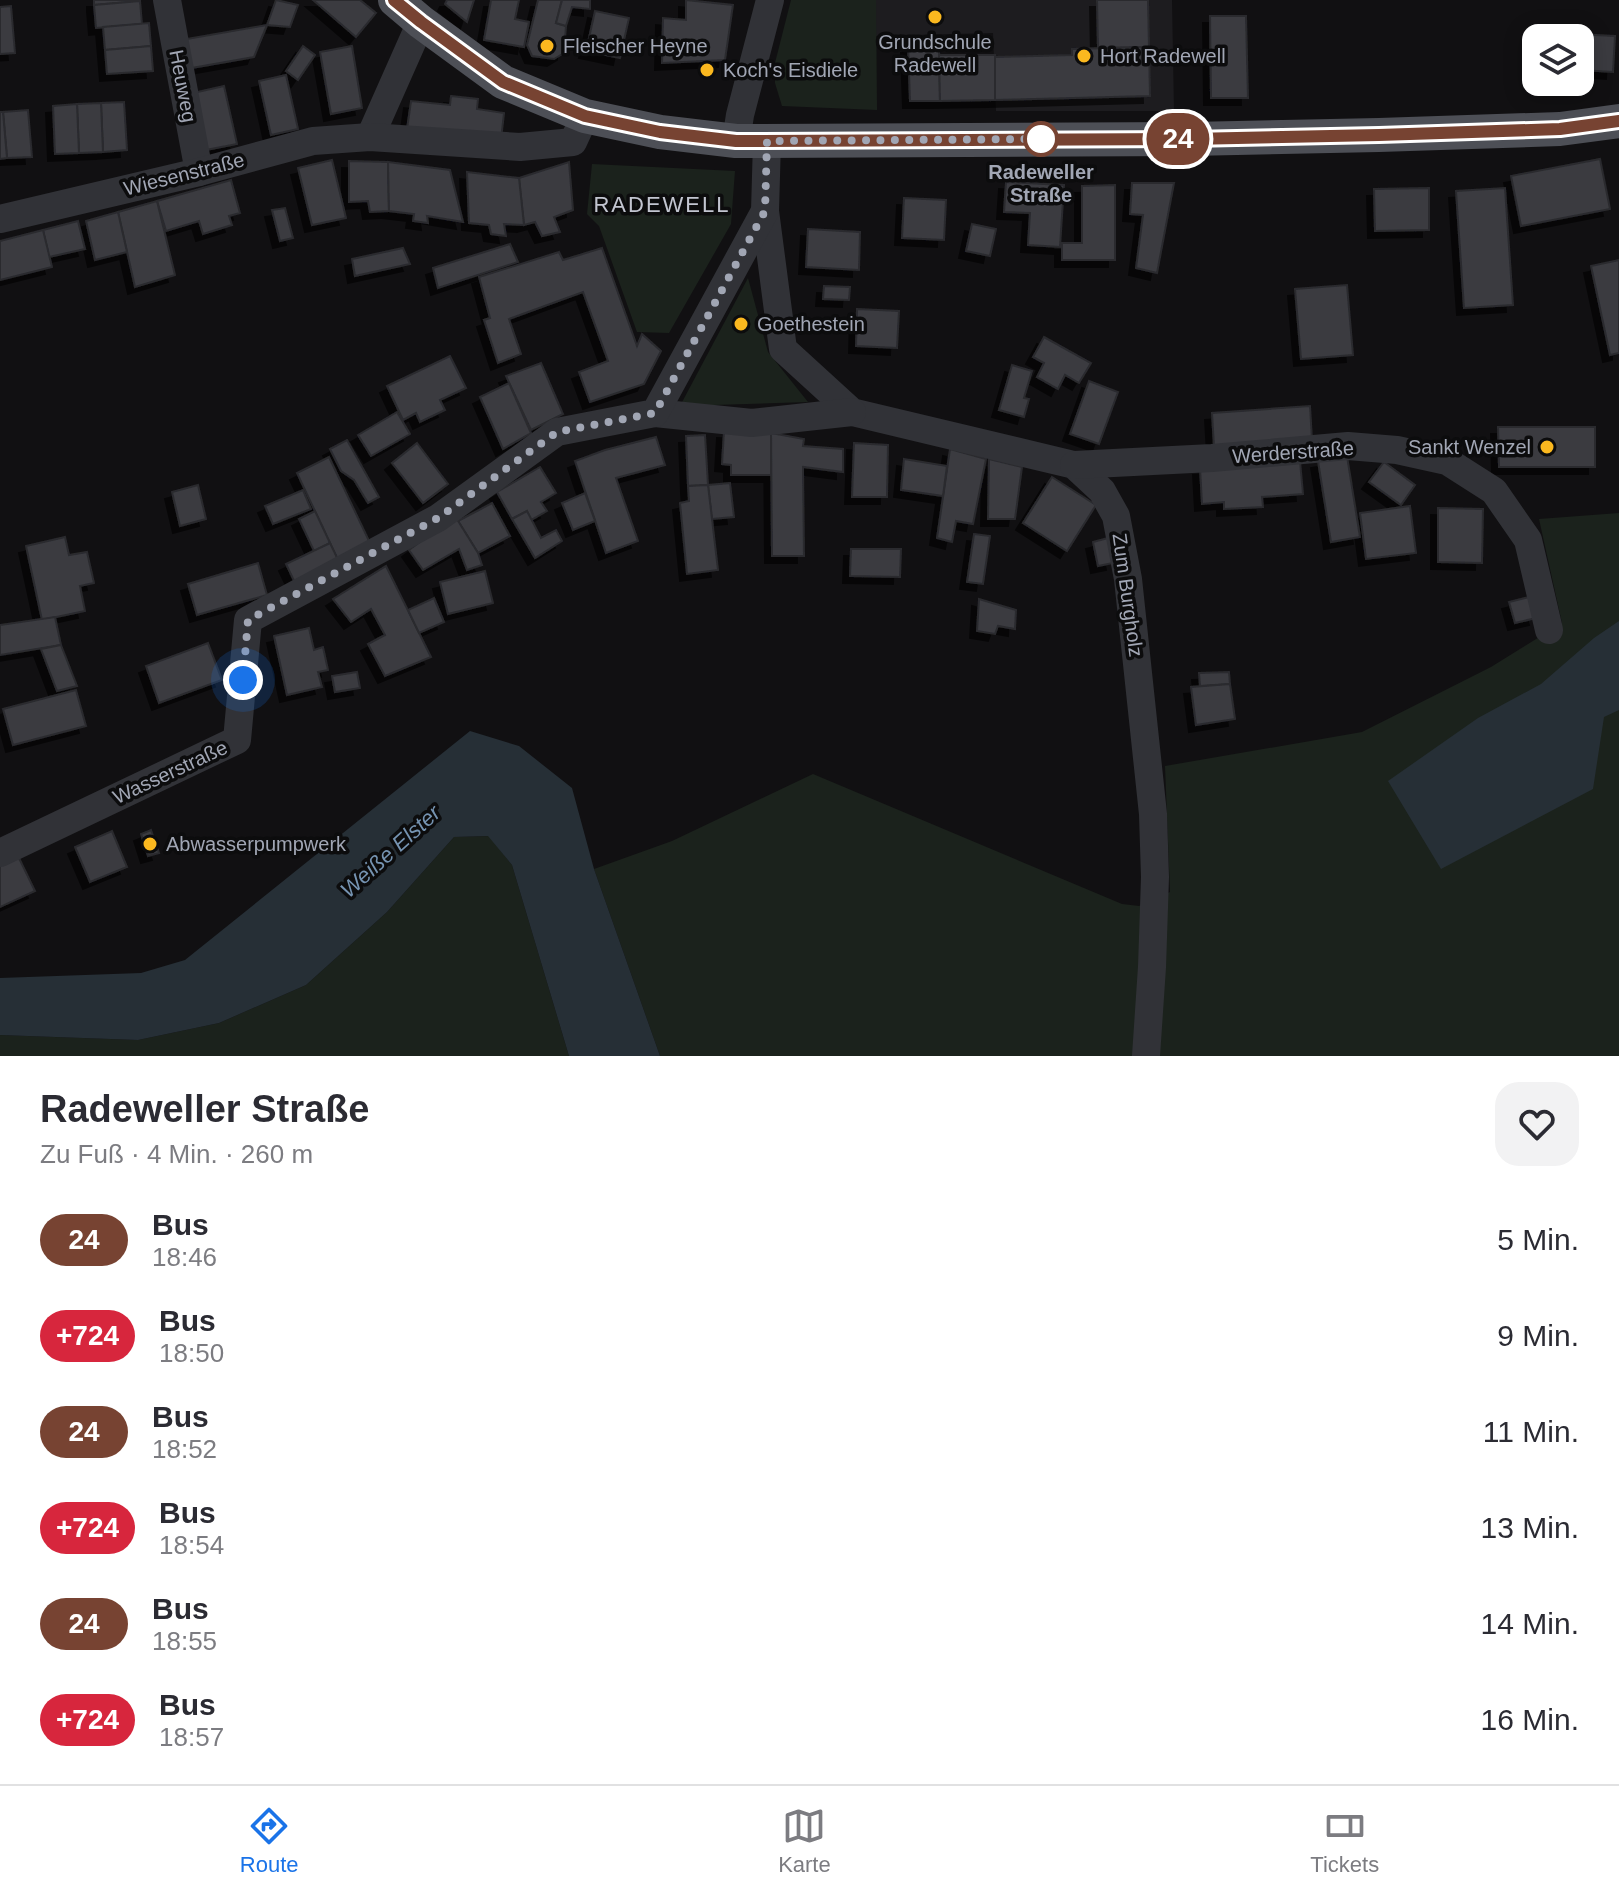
<!DOCTYPE html>
<html lang="de">
<meta charset="utf-8">
<style>
body{margin:0;font-family:Arial,sans-serif;background:#f2f2f3;color:#2b2b33;height:100vh;display:flex;flex-direction:column;font-size:30px;white-space:nowrap}
*{box-sizing:border-box;margin:0}
p{font-size:26px;color:#7c7c81}
.icon{flex:none;width:44px;height:44px;fill:none;stroke:currentColor;stroke-width:2;stroke-linecap:round;stroke-linejoin:round}
.map{position:relative;height:1056px;overflow:hidden}
.panel{display:flex;flex-direction:column;background:#fff;flex:1}
.panel>*{flex:none}
.badge{padding:0 16px;border-radius:26px;font-size:28px;line-height:52px}
.fabs{position:absolute;left:1522px;top:24px;display:grid;gap:16px}
.fabs a{display:grid;place-items:center;width:72px;height:72px;border-radius:16px;background:#fff;box-shadow:0 4px 20px #0003;font-size:40px}
.you{position:absolute;width:40px;height:40px;margin:-20px;border:6px solid #fff;border-radius:50%;background:#1a73e8;box-shadow:0 0 0 12px #1a73e833}
.map>.badge{position:absolute;translate:-50% -50%;box-shadow:0 0 0 4px #fff}
.round{display:grid;place-items:center;flex:none;width:84px;height:84px;border-radius:24px;background:#f2f2f3}
.head{display:flex;align-items:center;justify-content:space-between;height:136px;padding:0 40px}
h1{font-size:38px;font-weight:700;line-height:60px}
ul{padding:0;list-style:none}
li{display:flex;align-items:center;gap:24px;height:96px;padding:0 40px}
li div{flex:1}
li b{display:block;font-size:30px}
li em{font-style:normal}
li .badge{min-width:88px;font-weight:700;text-align:center}
.tabs{display:flex;justify-content:space-around;align-items:center;height:112px;border-top:2px solid #e1e1e2;background:#fff;font-size:22px;color:#7c7c81}
.tabs a{display:grid;justify-items:center;gap:4px}
.tabs .on{color:#1a73e8}
.map>svg:first-child{display:block}
.built{fill:#1d1c1f}
.green{fill:#1b221c}
.water{fill:#262f36}
.building{fill:#3a3b40;stroke:#2a2a2e;stroke-width:2;filter:url(#shadow)}
.lines{fill:none;stroke-linecap:round;stroke-linejoin:round}
.minor{stroke:#313237;stroke-width:28}
.major{stroke:#4d4f56;stroke-width:34}
.line-casing{stroke:#fff;stroke-width:18}
.line{stroke:#774332;stroke-width:12}
.walk{stroke:#a1a6b4;stroke-width:8;stroke-dasharray:0 14.4}
.poi-dot{fill:#fbb81f;stroke:#0c0c0d;stroke-width:3}
.stop-dot{fill:#fff;stroke:#774332;stroke-width:4}
.labels{text-anchor:middle;stroke-width:7;stroke-linejoin:round;paint-order:stroke}
.poi-label{font-size:20px;fill:#a1a6b4;stroke:#0c0c0d;text-anchor:start}
.street-label{font-size:20px;fill:#a1a6b4;stroke:#0c0c0d}
.stop-label{font-size:20px;font-weight:bold;fill:#a1a6b4;stroke:#0c0c0d}
.neighbourhood-label{font-size:22px;letter-spacing:2px;fill:#c2c5d0;stroke:#0c0c0d}
.water-label{font-size:22px;font-style:italic;fill:#7593b1;stroke:#0c0c0d}
</style>
<div class="map">
<svg width="1619" height="1056" viewBox="0 0 1619 1056">
<defs>
<filter id="shadow"><feDropShadow dx="-7" dy="7" stdDeviation="0" flood-color="#0009"/></filter>
</defs>
<rect width="100%" height="100%" fill="#111012"/>
<path class="built" d="M876 0H1172L1174 111H996L993 33 876 36Z"/>
<g class="green">
<path d="M791 0H876L877 110 782 106 775 83V63Z"/>
<path d="M592 164 735 171 731 224 669 333 637 332 599 226 587 214Z"/>
<path d="M748 278 768 352 808 402 680 406Z"/>
<path d="M1619 513V1056H660L594 869 672 841 813 774 1122 904 1139 906 1170 892 1165 766 1362 732 1491 667 1562 623 1539 519Z"/>
<path d="M489 836 512 865 569 1056H0V1035L138 1040 219 1023 306 985 387 912 454 837Z"/>
</g>
<g class="water">
<path d="M1619 621V710L1604 717 1593 789 1441 869 1388 781 1478 718 1541 684 1594 638Z"/>
<path d="M470 731 519 746 572 788 594 869 660 1056H569L512 865 488 836 454 837 387 912 306 985 219 1023 138 1040 0 1035V978L141 973 185 960Z"/>
</g>
<g class="building">
<path d="M94 0H140V1L94 5Z"/>
<path d="M276 0 298 5 290 27 267 25Z"/>
<path d="M313 0H360L376 13 356 37Z"/>
<path d="M447 0H474L467 22 445 4Z"/>
<path d="M491 0H519L515 19 529 22 524 47 484 40Z"/>
<path d="M538 0H562L556 23 566 26 564 53 554 59 532 56 527 45Z"/>
<path d="M562 0H590V9L572 7 566 26 556 23Z"/>
<path d="M686 0 733 5 725 60 662 63 663 18 686 20Z"/>
<path d="M1097 0H1148L1149 47 1098 48Z"/>
<path d="M140 1 142 24 96 28 94 5Z"/>
<path d="M11 6 15 53 0 54V7Z"/>
<path d="M595 11 629 18 620 58 586 51Z"/>
<path d="M1210 16H1246L1248 98H1211Z"/>
<path d="M149 23 151 46 105 50 103 27Z"/>
<path d="M267 25 254 57 186 69 181 40Z"/>
<path d="M1555 33 1615 36 1613 72 1580 70V38H1555Z"/>
<path d="M151 46 153 71 107 74 105 50Z"/>
<path d="M303 46 315 55 298 80 286 71Z"/>
<path d="M352 46 362 108 331 114 320 52Z"/>
<path d="M908 46H939L940 101H910Z"/>
<path d="M1149 47 1150 96 995 100V57L1072 55V49Z"/>
<path d="M939 55H995V100L940 101Z"/>
<path d="M286 75 298 129 271 135 259 81Z"/>
<path d="M224 86 237 144 206 150 193 93Z"/>
<path d="M451 96 478 99 477 109 504 113 501 140 407 129 411 101 450 105Z"/>
<path d="M124 102 127 150 103 152 101 103Z"/>
<path d="M101 103 103 152 79 153 77 104Z"/>
<path d="M77 104 79 153 55 154 53 106Z"/>
<path d="M28 110 32 157 7 158 3 112Z"/>
<path d="M0 112H3L7 158 0 159Z"/>
<path d="M1600 159 1610 209 1521 226 1511 176Z"/>
<path d="M332 160 346 218 312 225 298 168Z"/>
<path d="M349 161 388 162 389 211 370 212 368 201 349 202Z"/>
<path d="M388 162 450 170 463 222 427 216 428 223 413 221 414 214 389 211Z"/>
<path d="M569 162 573 210 554 217 560 232 542 236 535 222 524 225 519 178Z"/>
<path d="M467 172 519 178 524 225 504 224 506 236 491 234 489 225 469 223Z"/>
<path d="M231 180 240 213 229 216 232 225 203 234 199 221 166 231 157 201Z"/>
<path d="M1006 182 1064 185 1060 247 1028 245 1030 213 1004 212Z"/>
<path d="M1132 183H1174L1157 273 1136 268 1143 215 1130 214Z"/>
<path d="M1115 185V260H1062V243H1082V186Z"/>
<path d="M1429 188V230L1375 231 1374 189Z"/>
<path d="M1505 188 1513 305 1464 308 1456 191Z"/>
<path d="M904 198 946 200 944 240 902 238Z"/>
<path d="M157 201 175 275 135 287 118 212Z"/>
<path d="M285 208 293 238 280 241 272 210Z"/>
<path d="M118 212 127 252 95 260 86 221Z"/>
<path d="M78 221 85 249 49 257 43 230Z"/>
<path d="M972 224 996 229 990 256 966 251Z"/>
<path d="M808 229 860 232 859 270 806 267Z"/>
<path d="M43 230 52 267 0 280V241Z"/>
<path d="M510 244 518 262 438 288 433 268Z"/>
<path d="M403 248 410 264 355 276 352 259Z"/>
<path d="M602 248 637 346 642 334 661 351 644 384 590 402 579 372 608 361 583 292 509 319 521 354 498 363 484 320 490 318 479 277 559 252 563 260Z"/>
<path d="M1619 260V353L1610 355 1591 266Z"/>
<path d="M1347 285 1353 355 1301 359 1295 289Z"/>
<path d="M824 286 850 287 849 300 823 299Z"/>
<path d="M857 309 899 311 897 348 856 346Z"/>
<path d="M1044 337 1091 363 1079 383 1065 375 1058 389 1037 377 1044 363 1033 357Z"/>
<path d="M450 356 466 388 440 400 445 410 420 422 416 413 403 420 387 386Z"/>
<path d="M541 363 563 414 531 430 506 376Z"/>
<path d="M1012 365 1032 371 1024 398 1029 399 1024 417 999 410Z"/>
<path d="M1089 381 1118 392 1099 444 1070 434Z"/>
<path d="M509 383 531 433 503 449 480 397Z"/>
<path d="M1310 406 1312 440 1214 447 1212 413Z"/>
<path d="M397 412 410 434 371 456 358 435Z"/>
<path d="M1498 427H1595V467H1499Z"/>
<path d="M724 431 771 433V475H731V465L722 464Z"/>
<path d="M771 433 804 439 803 446 843 449V472L803 467 804 556H772Z"/>
<path d="M705 435 708 485 688 486 686 436Z"/>
<path d="M656 437 665 465 616 478 638 541 606 553 575 461 605 450Z"/>
<path d="M347 440 379 497 368 503 354 480 341 471 330 449Z"/>
<path d="M417 443 448 484 423 503 392 463Z"/>
<path d="M854 443 888 445 887 497H852Z"/>
<path d="M950 449 986 459 973 524 956 521 952 542 937 538Z"/>
<path d="M1347 456 1360 537 1331 542 1318 461Z"/>
<path d="M329 457 371 545 338 560 297 473Z"/>
<path d="M904 459 947 466 943 496 901 490Z"/>
<path d="M989 459 1022 467 1015 519H988Z"/>
<path d="M1300 461 1303 494 1262 497 1263 507 1224 509V502L1202 504 1200 468Z"/>
<path d="M1384 462 1415 485 1401 505 1369 482Z"/>
<path d="M540 467 556 493 541 502 547 511 531 520 527 511 512 519 497 492Z"/>
<path d="M1052 477 1096 505 1067 551 1023 523Z"/>
<path d="M730 483 734 517 712 519 708 485Z"/>
<path d="M198 485 206 519 180 526 172 492Z"/>
<path d="M708 485 718 570 687 574 680 503 689 501 688 486Z"/>
<path d="M303 490 311 509 273 524 265 506Z"/>
<path d="M585 493 595 521 573 530 562 503Z"/>
<path d="M492 503 510 536 478 553 458 521Z"/>
<path d="M1410 506 1416 553 1366 559 1360 513Z"/>
<path d="M1438 508 1483 509 1482 563 1438 562Z"/>
<path d="M315 511 330 543 314 551 299 519Z"/>
<path d="M527 511 541 538 556 530 562 541 535 558 512 519Z"/>
<path d="M455 516 478 553 482 565 467 570 459 549 423 570 409 550Z"/>
<path d="M974 534 990 536 983 584 967 582Z"/>
<path d="M65 537 69 555 87 552 94 583 80 586 85 611 42 620 26 546Z"/>
<path d="M1108 538 1113 563 1098 566 1093 542Z"/>
<path d="M330 543 340 564 296 585 286 564Z"/>
<path d="M851 549H901L900 577 850 576Z"/>
<path d="M258 563 267 595 197 615 188 584Z"/>
<path d="M386 566 431 657 385 676 368 644 385 635 371 609 351 622 333 599Z"/>
<path d="M485 571 493 603 448 614 440 582Z"/>
<path d="M1529 597 1536 618 1515 623 1509 602Z"/>
<path d="M434 598 444 622 419 633 408 610Z"/>
<path d="M979 599 1016 610 1015 629 998 626 995 634 977 631Z"/>
<path d="M55 617 61 645 0 655V625Z"/>
<path d="M309 628 314 650 323 647 328 670 318 672 322 687 287 695 274 636Z"/>
<path d="M208 643 222 680 159 703 146 666Z"/>
<path d="M61 645 77 686 57 691 41 649Z"/>
<path d="M357 672 360 688 335 692 332 676Z"/>
<path d="M1229 672 1230 684 1200 686 1199 673Z"/>
<path d="M1230 684 1235 719 1196 725 1191 687Z"/>
<path d="M76 690 86 726 13 745 3 709Z"/>
<path d="M151 830 159 853 148 856 141 834Z"/>
<path d="M112 831 127 867 90 882 75 847Z"/>
<path d="M18 856 35 891 0 907V865Z"/>
</g>
<g class="lines">
<g class="minor">
<path d="M167 0 199 172"/>
<path d="M370 137 421 22"/>
<path d="M736 141 740 115 770 0"/>
<path d="M765 211 783 349 852 412 1074 465 1102 491 1116 516 1128 579 1153 814 1155 877 1152 967 1146 1056"/>
<path d="M0 219 199 172 313 141 370 137 520 147 573 142 585 116"/>
<path d="M655 413 752 423 852 412"/>
<path d="M1074 465 1212 458 1348 446 1397 450 1447 461 1494 491 1528 540 1549 630"/>
<path d="M0 853 237 740 248 620 438 518 557 432 655 413 765 211 767 141"/>
</g>
<path class="major" d="M395 0 421 22 503 82 585 116 660 132 736 141 1190 139 1379 135 1560 129 1619 121"/>
</g>
<g class="lines">
<defs>
<path id="line" d="M394 0 421 22 503 82 585 116 660 132 736 141 1190 139 1379 135 1560 129 1619 121"/>
</defs>
<use href="#line" class="line-casing"/>
<use href="#line" class="line"/>
<path class="walk" d="M243 680 248 620 438 518 557 432 655 413 765 211 767 141 1041 139"/>
</g>
<g class="poi-dot">
<circle cx="935" cy="17" r="8"/>
<circle cx="547" cy="46" r="8"/>
<circle cx="1084" cy="56" r="8"/>
<circle cx="707" cy="70" r="8"/>
<circle cx="741" cy="324" r="8"/>
<circle cx="1547" cy="447" r="8"/>
<circle cx="150" cy="844" r="8"/>
</g>
<circle class="stop-dot" cx="1041" cy="139" r="16"/>
<g class="labels">
<g class="poi-label">
<text x="935" y="49" text-anchor="middle">Grundschule<tspan x="935" dy="23">Radewell</tspan></text>
<text x="563" y="53">Fleischer Heyne</text>
<text x="1100" y="63">Hort Radewell</text>
<text x="723" y="77">Koch's Eisdiele</text>
<text x="757" y="331">Goethestein</text>
<text x="1531" y="454" text-anchor="end">Sankt Wenzel</text>
<text x="166" y="851">Abwasserpumpwerk</text>
</g>
<g class="street-label">
<text transform="translate(183 86) rotate(79)" y="7">Heuweg</text>
<text transform="translate(184 174) rotate(-14)" y="7">Wiesenstraße</text>
<text transform="translate(1293 452) rotate(-4)" y="7">Werderstraße</text>
<text transform="translate(1128 595) rotate(82)" y="7">Zum Burgholz</text>
<text transform="translate(170 772) rotate(-25)" y="7">Wasserstraße</text>
</g>
<g class="stop-label">
<text x="1041" y="179">Radeweller<tspan x="1041" dy="23">Straße</tspan></text>
</g>
<g class="neighbourhood-label">
<text x="662" y="212">RADEWELL</text>
</g>
<g class="water-label">
<text transform="translate(390 851) rotate(-42)" y="8">Weiße Elster</text>
</g>
</g>
</svg>
<div class="fabs">
<a><svg class="icon" aria-label="layers" viewBox="0 0 24 24"><path d="M12 4l9 5-9 5-9-5zM3 14l9 5 9-5"/></svg></a>
</div>
<div class="you" style="left:243px;top:680px"></div>
<b class="badge" style="left:1178px;top:139px;background:#774332;color:#fff">24</b>
</div>
<section class="panel">
<div class="head"><div><h1>Radeweller Straße</h1><p>Zu Fuß · 4 Min. · 260 m</p></div><a class="round"><svg class="icon" aria-label="heart" viewBox="0 0 24 24"><path d="M12 20l-8-8c-3-5 5-10 8-4 3-6 11-1 8 4z"/></svg></a></div>
<ul>
<li><span class="badge" style="background:#774332;color:#fff">24</span><div><b>Bus</b><p>18:46</p></div><em>5 Min.</em></li>
<li><span class="badge" style="background:#d7263d;color:#fff">+724</span><div><b>Bus</b><p>18:50</p></div><em>9 Min.</em></li>
<li><span class="badge" style="background:#774332;color:#fff">24</span><div><b>Bus</b><p>18:52</p></div><em>11 Min.</em></li>
<li><span class="badge" style="background:#d7263d;color:#fff">+724</span><div><b>Bus</b><p>18:54</p></div><em>13 Min.</em></li>
<li><span class="badge" style="background:#774332;color:#fff">24</span><div><b>Bus</b><p>18:55</p></div><em>14 Min.</em></li>
<li><span class="badge" style="background:#d7263d;color:#fff">+724</span><div><b>Bus</b><p>18:57</p></div><em>16 Min.</em></li>
</ul>
</section>
<nav class="tabs">
<a class="on"><svg class="icon" aria-label="directions" viewBox="0 0 24 24"><path d="M12 3l9 9-9 9-9-9zM9 14v-3h6M13 9l2 2-2 2"/></svg>Route</a>
<a><svg class="icon" aria-label="map" viewBox="0 0 24 24"><path d="M3 6l6-2 6 2 6-2v14l-6 2-6-2-6 2zM9 4v14M15 6v14"/></svg>Karte</a>
<a><svg class="icon" aria-label="tickets" viewBox="0 0 24 24"><path d="M3 7h18v10H3zM15 7v10"/></svg>Tickets</a>
</nav>
